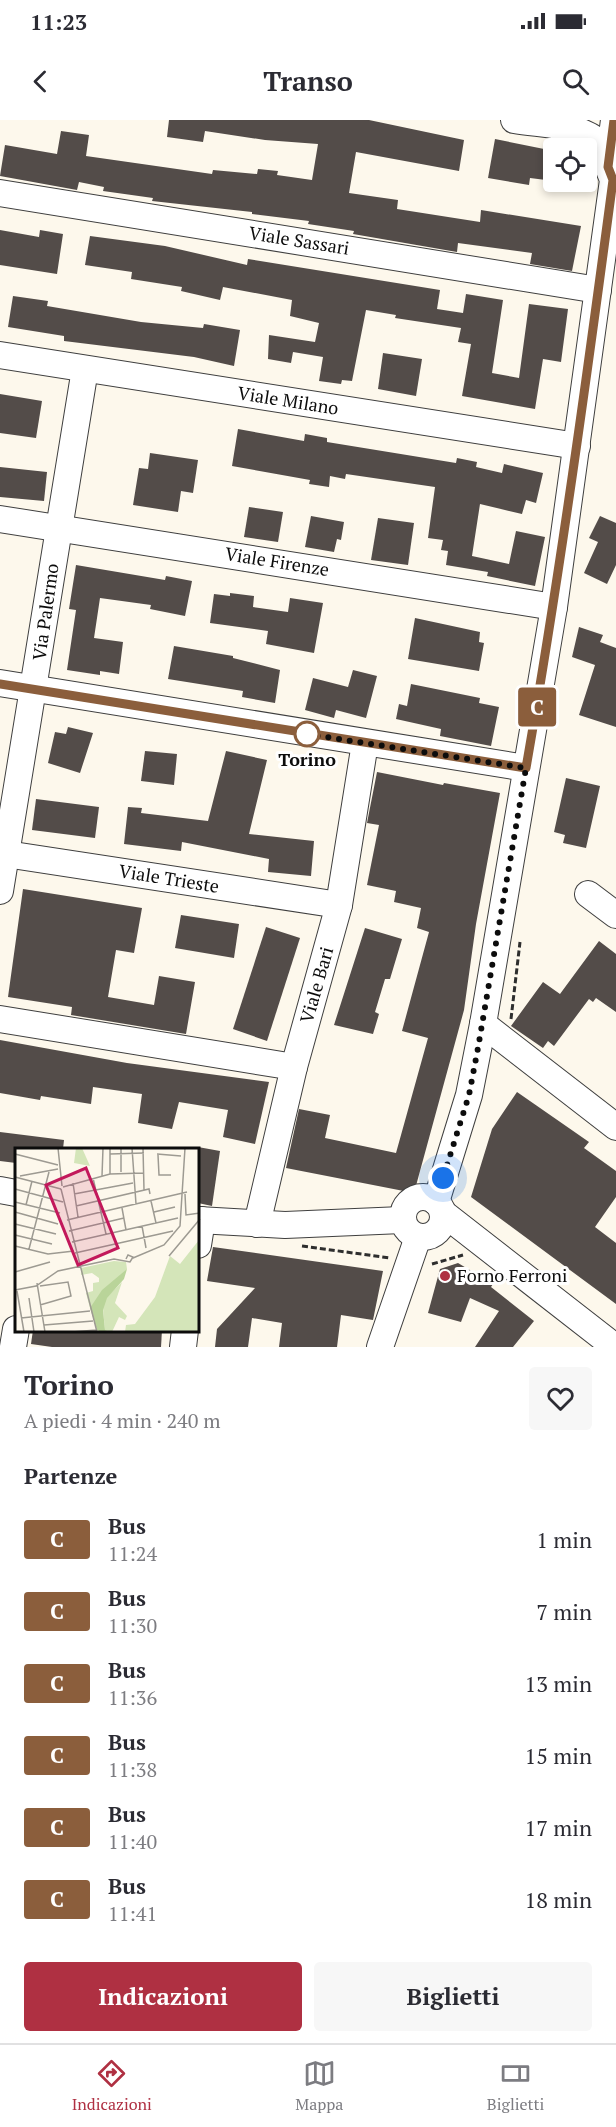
<!DOCTYPE html>
<html lang="it">
<meta charset="utf-8">
<style>
body{margin:0;font-family:"PT Serif",serif;background:#f7f7f7;color:#2b2b33;height:100vh;display:flex;flex-direction:column;font-size:22px;white-space:nowrap}
*{box-sizing:border-box;margin:0}
p{font-size:20px;color:#7c7c81}
.icon{flex:none;width:33px;height:33px;fill:none;stroke:currentColor;stroke-width:2;stroke-linecap:round;stroke-linejoin:round}
.map{position:relative;height:1227px;overflow:hidden}
.drawer{display:flex;flex-direction:column;background:#fff;flex:1}
.drawer>*{flex:none}
.badge{padding:0 12px;border-radius:4px;font-size:21px;line-height:39px}
.controls{position:absolute;left:543px;top:18px;display:grid;gap:12px}
.controls a{display:grid;place-items:center;width:54px;height:54px;border-radius:6px;background:#fff;box-shadow:0 3px 9px #0003;font-size:30px}
.you{position:absolute;width:30px;height:30px;margin:-15px;border:4px solid #fff;border-radius:50%;background:#1a73e8;box-shadow:0 0 0 9px #1a73e833}
.map>.badge{position:absolute;translate:-50% -50%;box-shadow:0 0 0 3px #fff}
h2{padding:0 24px;font-size:22px;line-height:54px}
.round{display:grid;place-items:center;flex:none;width:63px;height:63px;border-radius:6px;background:#f7f7f7}
.headline{display:flex;align-items:center;justify-content:space-between;height:102px;padding:0 24px}
h1{font-size:28px;font-weight:700;line-height:45px}
.primary-button{display:flex;gap:12px;margin-top:auto;padding:12px 24px}
.primary-button a{flex:1;height:69px;border-radius:6px;background:#af3042;color:#fff;font-size:24px;font-weight:700;line-height:69px;text-align:center}
.primary-button a+a{background:#f7f7f7;color:#2b2b33}
ul{padding:0;list-style:none}
li{display:flex;align-items:center;gap:18px;height:72px;padding:0 24px}
li div{flex:1}
li b{display:block;font-size:22px}
li em{font-style:normal}
li .badge{min-width:66px;font-weight:700;text-align:center}
.status{display:flex;justify-content:space-between;align-items:center;height:42px;padding:0 30px;background:#fff;direction:ltr}
.status svg{height:16px;fill:currentColor}
header{display:flex;justify-content:space-between;align-items:center;height:78px;padding:0 24px;background:#fff;font-size:27px;font-weight:700}
.dock{display:flex;justify-content:space-around;align-items:center;height:84px;border-top:2px solid #e1e1e2;background:#fff;font-size:16px;color:#7c7c81}
.dock a{display:grid;justify-items:center;gap:3px}
.dock .selected{color:#af3042}
.map>svg:first-child{display:block}
.building{fill:#534c49}
.lines{fill:none;stroke-linecap:round;stroke-linejoin:round}
.minor-casing{stroke:#3f3f3f;stroke-width:28}
.path{stroke:#2e2e2e;stroke-width:3;stroke-dasharray:6 3;stroke-linecap:butt}
.minor{stroke:#fff;stroke-width:26}
.line-casing{stroke:#fff;stroke-width:14}
.line{stroke:#8b5e3c;stroke-width:9}
.walk{stroke:#0c0c0c;stroke-width:6;stroke-dasharray:0 10.8}
.stop-dot{fill:#fff;stroke:#8b5e3c;stroke-width:3}
.poi-dot{fill:#af3042;stroke:#fff;stroke-width:2}
.labels{text-anchor:middle;stroke-width:6;stroke-linejoin:round;paint-order:stroke}
.street-label{font-size:18px;fill:#0c0c0c;stroke:#fff}
.stop-label{font-size:18px;font-weight:bold;fill:#0c0c0c;stroke:#fff}
.poi-label{font-size:18px;fill:#0c0c0c;stroke:#fff;text-anchor:start}
.inset-road{fill:none;stroke:#9d9a92;stroke-width:1.5}
.view{fill:#c2185b;fill-opacity:0.15;stroke:#c2185b;stroke-width:3}
.inset-edge{fill:none;stroke:#0c0c0c;stroke-width:3}
</style>
<div class="status"><b>11:23</b><svg viewBox="0 0 49 12"><path d="M0 12V9h3v3zM5 12V6h3v6zM10 12V3h3v9zM15 12V0h3v12zM26 1h20v11H26zM47 4h2v5h-2z"/></svg></div>
<header><svg class="icon" aria-label="back" viewBox="0 0 24 24"><path d="M15 5l-7 7 7 7"/></svg>Transo<svg class="icon" aria-label="search" viewBox="0 0 24 24"><circle cx="10" cy="10" r="6"/><path d="M15 15l6 6"/></svg></header>
<div class="map">
<svg width="616" height="1227" viewBox="0 0 616 1227">
<rect width="100%" height="100%" fill="#fdf8ec"/>
<g class="building">
<path d="M169 0H369L464 20 459 51 356 32 349 73 398 80 397 89 480 102 481 90 581 106 572 151 530 144 532 133 458 123 457 132 353 114 354 111 308 104 309 101 252 94V92L152 81 153 78 103 71 104 67 79 62 77 70 0 56 5 25 57 34 61 11 89 15 86 36 212 54 213 50 257 54 258 49 278 51 277 55 312 60 318 24 265 20 205 11 203 22 167 17Z"/>
<path d="M495 19 554 31V61L530 58 529 65 488 58Z"/>
<path d="M0 110 39 117 40 110 63 114 57 154 0 145Z"/>
<path d="M90 116 165 126 247 145 248 139 440 170 437 189 463 193 466 174 503 180 492 253 519 258 529 184 568 189 561 242 543 239 535 289 462 276 471 224 458 222 461 208 395 198 396 195 366 190 352 261 342 260 341 264 319 261 323 237 293 232 291 243 268 239 269 215 315 222 319 203 290 196 292 180 223 167 220 180 181 171 182 167 131 159 132 152 85 145Z"/>
<path d="M13 176 48 181 47 186 141 202 203 208 204 204 240 210 234 246 194 237 64 221V216L8 207Z"/>
<path d="M383 233 422 239 416 276 378 269Z"/>
<path d="M0 274 42 281 36 318 0 313Z"/>
<path d="M238 309 304 321 305 314 327 318V322L456 343 457 338 477 342 476 347 502 353 504 344 543 353 536 383 526 380 522 394 480 384 472 436 509 444 516 411 545 417 535 466 487 456 488 452 446 445 448 431 441 430 443 420 428 418 435 367 346 354 345 359 330 356 329 367 309 364 310 360 232 346Z"/>
<path d="M150 333 198 340 193 373 181 371 178 392 133 385 139 348 148 349Z"/>
<path d="M0 347 47 352 44 381 0 377Z"/>
<path d="M249 387 283 392 278 422 244 417Z"/>
<path d="M311 396 344 402 341 420 337 419 334 432 305 427Z"/>
<path d="M600 396 616 403V445L607 464 584 453 598 422 589 418Z"/>
<path d="M378 398 414 403 408 445 371 440Z"/>
<path d="M76 445 165 460 166 456 192 461 185 496 150 489 151 485 100 478 94 518 123 522 119 554 100 551V555L67 550 76 490 69 489Z"/>
<path d="M230 473 254 476 253 487 288 492 290 478 323 483 314 533 266 524 268 511 210 503 214 474 230 476Z"/>
<path d="M415 498 480 512 479 522 484 523 479 551 408 539Z"/>
<path d="M579 507 603 515 600 522 616 528V607L579 595 595 545 572 537Z"/>
<path d="M174 526 233 536V538L280 550 275 583 242 577 243 571 168 559Z"/>
<path d="M353 550 377 556 366 598 336 590 334 598 305 590 313 558 348 567Z"/>
<path d="M411 564 480 578 479 583 499 587 491 626 440 616 441 609 396 599 399 584 407 586Z"/>
<path d="M68 607 93 613 80 653 48 643 55 612 66 614Z"/>
<path d="M145 631 177 634 174 665 141 661Z"/>
<path d="M226 631 267 640 249 714 314 721 311 756 268 752 269 739 182 722 181 731 124 724 128 687 142 688 141 693 208 701Z"/>
<path d="M377 652 443 665 444 663 500 673 476 804 464 890 414 1073 286 1048 299 989 330 995 325 1018 396 1033 428 918 402 911 429 812 417 808 421 788 394 782 396 771 367 765 379 705 367 703Z"/>
<path d="M566 658 600 666 586 728 563 723 565 715 554 712Z"/>
<path d="M36 679 99 687 95 718 32 710Z"/>
<path d="M23 769 142 788 134 833 116 830 108 877 154 885 159 856 195 862 186 914 71 895 72 887 8 877Z"/>
<path d="M181 795 239 804 234 838 175 828Z"/>
<path d="M266 807 300 818 267 921 233 909Z"/>
<path d="M365 808 402 819 390 859H385L375 892 379 894 373 914 334 905Z"/>
<path d="M599 821 616 834V892L596 878 593 882 589 879 554 926 548 921 543 928 511 906 543 862 560 874Z"/>
<path d="M0 920 127 943 269 962 255 1024 223 1017 228 990 179 982 172 1009 138 1003 142 974 93 967 91 984 41 976 40 980 0 973Z"/>
<path d="M517 972 589 1022 584 1028 616 1051V1077L595 1107 616 1123V1184L471 1077 492 1009Z"/>
<path d="M0 1012 64 1020 63 1029H16V1043L0 1041Z"/>
<path d="M198 1027 220 1031 212 1086 198 1083Z"/>
<path d="M213 1127 383 1151 373 1200 341 1195 337 1227H279L282 1203 252 1198 248 1227H215L217 1209 255 1168 207 1161Z"/>
<path d="M458 1143 493 1164 491 1167 534 1201 513 1227H475L499 1191 470 1178 461 1202 428 1193 440 1149Z"/>
<path d="M33 1210H162L161 1227H52L31 1224Z"/>
</g>
<g class="lines">
<defs>
<g id="minor">
<path d="M514 0C550 6 586 3 610 33"/>
<path d="M0 73 598 170"/>
<path d="M0 235 577 326"/>
<path d="M0 399 554 487"/>
<path d="M0 563 526 648"/>
<path d="M0 733 339 785"/>
<path d="M0 771 85 249"/>
<path d="M588 774 616 795"/>
<path d="M0 899 294 947"/>
<path d="M483 904 616 1007"/>
<path d="M0 1070 16 1073"/>
<circle cx="423" cy="1097" r="20"/>
<path d="M436 1082 469 975 483 904 554 487 613 60 608 47 614 0"/>
<path d="M443 1093 615 1227"/>
<path d="M198 1100 285 1105 402 1100"/>
<path d="M257 1104 294 947 339 785 365 623"/>
<path d="M198 1125 202 1100"/>
<path d="M13 1227 16 1209"/>
<path d="M183 1227 185 1210"/>
<path d="M380 1227 418 1117"/>
</g>
</defs>
<use href="#minor" class="minor-casing"/>
<g class="path">
<path d="M511 899 520 822"/>
<path d="M302 1126 390 1138"/>
<path d="M432 1144 463 1135"/>
</g>
<use href="#minor" class="minor"/>
</g>
<g class="lines">
<defs>
<path id="line" d="M0 564 526 648C560 453 587 256 613 60L608 47 614 0"/>
</defs>
<use href="#line" class="line-casing"/>
<use href="#line" class="line"/>
<path class="walk" d="M307 614 526 648 478 928 469 975 443 1058"/>
</g>
<circle class="stop-dot" cx="307" cy="614" r="12"/>
<circle class="poi-dot" cx="445" cy="1156" r="6"/>
<g class="labels">
<g class="street-label">
<text transform="translate(299 121) rotate(9)" y="6">Viale Sassari</text>
<text transform="translate(288 281) rotate(9)" y="6">Viale Milano</text>
<text transform="translate(277 442) rotate(9)" y="6">Viale Firenze</text>
<text transform="translate(46 492) rotate(-82)" y="6">Via Palermo</text>
<text transform="translate(169 759) rotate(9)" y="6">Viale Trieste</text>
<text transform="translate(317 865) rotate(-74)" y="6">Viale Bari</text>
</g>
<g class="stop-label">
<text x="307" y="646">Torino</text>
</g>
<g class="poi-label">
<text x="457" y="1162">Forno Ferroni</text>
</g>
</g>
<g transform="translate(15 1028)">
<rect width="184" height="184" fill="#fdf8ec"/>
<path d="M61 0H67L75 18 59 15ZM184 92V184H110L111 177 120 176 140 149 155 108 165 116ZM99 113 111 114 112 121 75 160 71 145 78 143V135L84 134V130L77 125 66 127V120ZM107 134 100 155 112 168 110 172 104 169 97 184 90 182 88 160 91 150Z" fill="#d4e5b9"/>
<path d="M112 121 109 131 92 150 88 162 90 182 97 184H87L82 182 75 160 87 142Z" fill="#b9d499"/>
<path class="inset-road" d="M43 0 47 38M117 0 121 56M128 0 129 42M0 6 43 17M95 6 129 5M142 6 166 8M143 7 144 27H156M106 24V0M95 26V0M5 28 43 21M87 28 88 0M0 29 46 41M78 30 91 86M58 35 63 69M48 39 95 26 129 25M0 41 48 54M46 41 82 184M59 46 118 35M170 46 171 67 185 65M136 53 141 75M0 54 45 65M11 57 17 33M61 58 134 41 135 46M107 60 111 82M0 64 43 76M139 64 160 59M52 72 172 44M0 76 41 86M127 78 131 100M54 83 109 70M0 87 37 96M57 94 163 70M0 98 33 106 59 103M14 101 34 24M60 105 158 83M154 108 185 71M118 110 149 97 165 78 170 0M0 124 35 114M22 135 30 184M25 138 53 134 56 148 25 157M0 142 21 138 43 123 99 111 115 114 118 109 113 107 111 111M2 143 9 184M14 150 19 184M6 170 75 163M29 177 78 173M57 184 81 182"/>
<path class="view" d="M71 20 103 100 63 117 31 37Z"/>
<rect width="184" height="184" class="inset-edge"/>
</g>
</svg>
<div class="controls">
<a><svg class="icon" aria-label="locate" viewBox="0 0 24 24"><circle cx="12" cy="12" r="6"/><path d="M12 2v4M12 18v4M2 12h4M18 12h4"/></svg></a>
</div>
<div class="you" style="left:443px;top:1058px"></div>
<b class="badge" style="left:537px;top:587px;background:#8b5e3c;color:#fff">C</b>
</div>
<section class="drawer">
<div class="headline"><div><h1>Torino</h1><p>A piedi · 4 min · 240 m</p></div><a class="round"><svg class="icon" aria-label="heart" viewBox="0 0 24 24"><path d="M12 20l-8-8c-3-5 5-10 8-4 3-6 11-1 8 4z"/></svg></a></div>
<h2>Partenze</h2>
<ul>
<li><span class="badge" style="background:#8b5e3c;color:#fff">C</span><div><b>Bus</b><p>11:24</p></div><em>1 min</em></li>
<li><span class="badge" style="background:#8b5e3c;color:#fff">C</span><div><b>Bus</b><p>11:30</p></div><em>7 min</em></li>
<li><span class="badge" style="background:#8b5e3c;color:#fff">C</span><div><b>Bus</b><p>11:36</p></div><em>13 min</em></li>
<li><span class="badge" style="background:#8b5e3c;color:#fff">C</span><div><b>Bus</b><p>11:38</p></div><em>15 min</em></li>
<li><span class="badge" style="background:#8b5e3c;color:#fff">C</span><div><b>Bus</b><p>11:40</p></div><em>17 min</em></li>
<li><span class="badge" style="background:#8b5e3c;color:#fff">C</span><div><b>Bus</b><p>11:41</p></div><em>18 min</em></li>
</ul>
<div class="primary-button"><a>Indicazioni</a><a>Biglietti</a></div>
</section>
<nav class="dock">
<a class="selected"><svg class="icon" aria-label="directions" viewBox="0 0 24 24"><path d="M12 3l9 9-9 9-9-9zM9 14v-3h6M13 9l2 2-2 2"/></svg>Indicazioni</a>
<a><svg class="icon" aria-label="map" viewBox="0 0 24 24"><path d="M3 6l6-2 6 2 6-2v14l-6 2-6-2-6 2zM9 4v14M15 6v14"/></svg>Mappa</a>
<a><svg class="icon" aria-label="tickets" viewBox="0 0 24 24"><path d="M3 7h18v10H3zM15 7v10"/></svg>Biglietti</a>
</nav>
